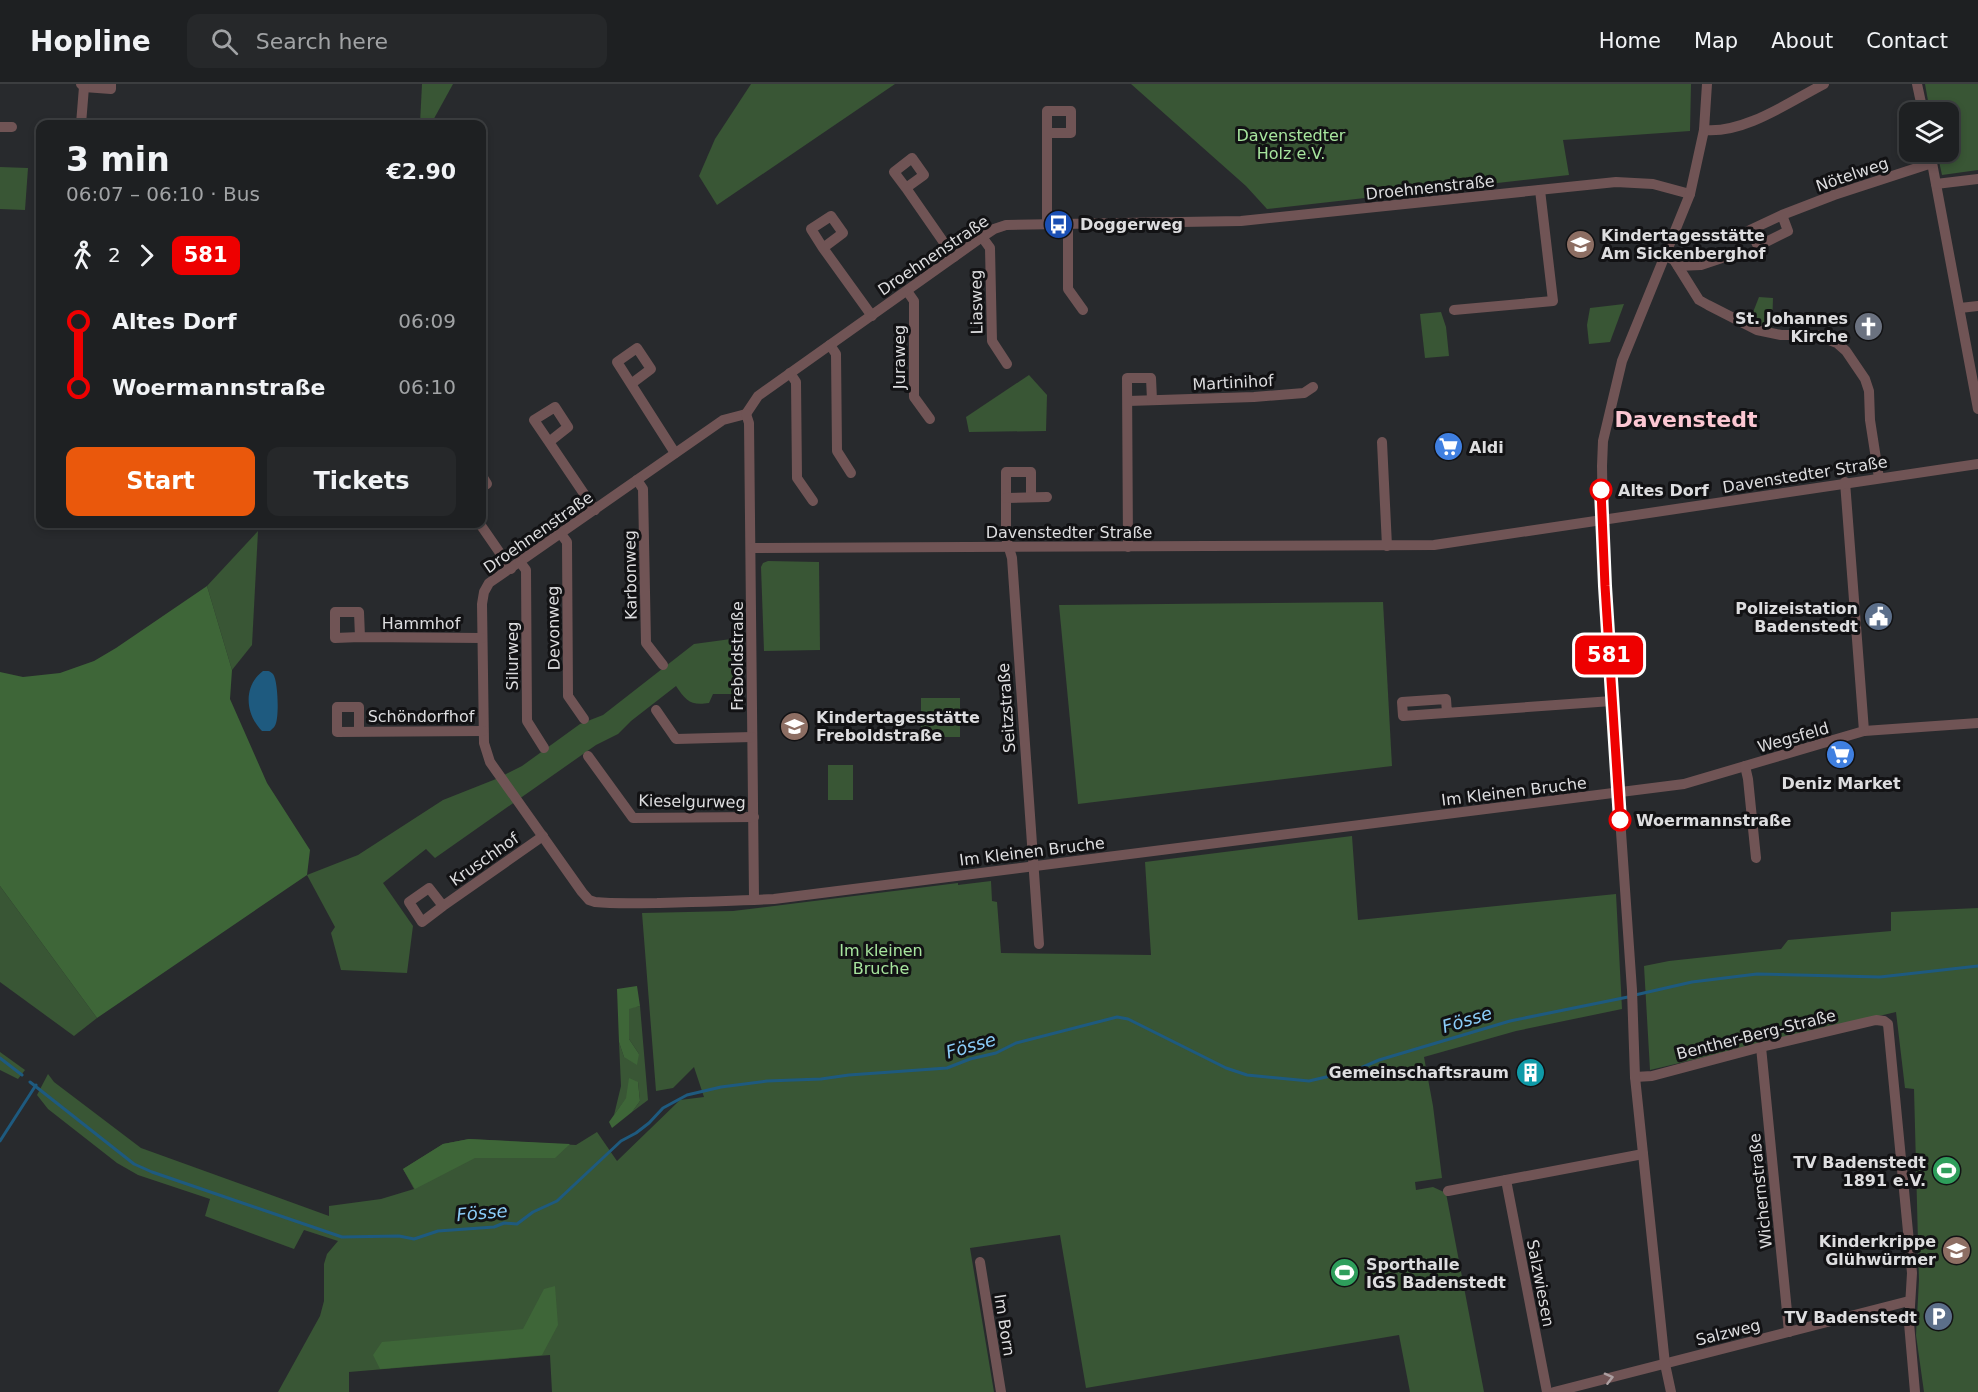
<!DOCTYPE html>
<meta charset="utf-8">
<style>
body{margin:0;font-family:"DejaVu Sans",sans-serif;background:#26282a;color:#f1f3f6;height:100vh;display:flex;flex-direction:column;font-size:22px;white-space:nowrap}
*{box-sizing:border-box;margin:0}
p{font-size:20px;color:#a1a3a5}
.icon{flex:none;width:33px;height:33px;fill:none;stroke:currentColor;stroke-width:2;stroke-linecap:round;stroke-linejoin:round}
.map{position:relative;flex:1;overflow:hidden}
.drawer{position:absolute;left:36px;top:36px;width:450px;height:408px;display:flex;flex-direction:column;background:#1e2022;border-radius:12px;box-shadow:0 3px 9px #0003,0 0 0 2px #3c3e40}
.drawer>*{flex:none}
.badge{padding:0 12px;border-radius:9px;font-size:21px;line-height:39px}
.tools{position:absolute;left:1899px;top:18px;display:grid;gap:12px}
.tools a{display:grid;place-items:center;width:60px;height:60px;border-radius:12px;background:#1e2022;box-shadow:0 3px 9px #0003,0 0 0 2px #3c3e40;font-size:30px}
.map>.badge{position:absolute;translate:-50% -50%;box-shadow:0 0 0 3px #fff}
.legs{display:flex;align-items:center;gap:9px;height:66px;padding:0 30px;font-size:20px}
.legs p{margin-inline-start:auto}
.summary{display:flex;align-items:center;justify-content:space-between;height:102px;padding:0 30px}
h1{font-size:33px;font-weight:700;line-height:45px}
.button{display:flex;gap:12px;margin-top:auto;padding:12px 30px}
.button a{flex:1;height:69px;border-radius:12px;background:#ea580c;color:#fff;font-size:24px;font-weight:700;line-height:69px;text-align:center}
.button a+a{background:#26282a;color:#f1f3f6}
ul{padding:0 30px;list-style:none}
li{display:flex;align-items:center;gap:21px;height:66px;font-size:22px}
li i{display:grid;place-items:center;width:9px;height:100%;margin:0 8px;background:currentColor}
li i::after{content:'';width:15px;height:15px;margin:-8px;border:4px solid;border-radius:50%;background:#1e2022}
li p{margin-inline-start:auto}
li:first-child i{background:linear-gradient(#0000 50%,currentColor 0)}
li:last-child i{background:linear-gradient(currentColor 50%,#0000 0)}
header{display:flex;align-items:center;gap:36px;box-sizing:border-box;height:84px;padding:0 30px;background:#1e2022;border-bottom:2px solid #3c3e40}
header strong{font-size:28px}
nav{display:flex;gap:33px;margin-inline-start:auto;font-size:21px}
.search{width:420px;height:54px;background:#26282a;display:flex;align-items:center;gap:15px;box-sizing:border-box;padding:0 21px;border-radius:12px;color:#a1a3a5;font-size:22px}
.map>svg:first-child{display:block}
.green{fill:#395635}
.forest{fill:#3e6638}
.water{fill:#1e5a7f}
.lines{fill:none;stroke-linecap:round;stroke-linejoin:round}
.stream{stroke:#1e5a7f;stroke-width:3}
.minor{stroke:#705455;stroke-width:10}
.oneway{stroke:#ac9fa1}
.line-1-casing{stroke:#fff;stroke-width:14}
.line-1{stroke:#e00;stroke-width:9}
.stop-1-dot{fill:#fff;stroke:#e00;stroke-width:3}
.labels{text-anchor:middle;stroke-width:6;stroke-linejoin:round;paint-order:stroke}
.park-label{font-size:16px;fill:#a7e59e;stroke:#121214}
.street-label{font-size:16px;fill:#dddddf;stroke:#121214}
.poi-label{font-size:16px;font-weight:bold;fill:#dddddf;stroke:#121214;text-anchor:end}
.stop-label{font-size:16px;font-weight:bold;fill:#dddddf;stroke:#121214;text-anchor:start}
.water-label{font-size:18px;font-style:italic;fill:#8bcdf9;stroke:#121214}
.district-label{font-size:22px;font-weight:bold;fill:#fbc7d2;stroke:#121214}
</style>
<header>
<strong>Hopline</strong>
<div class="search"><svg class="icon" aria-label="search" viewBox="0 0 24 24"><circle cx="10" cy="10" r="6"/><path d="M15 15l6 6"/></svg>Search here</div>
<nav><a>Home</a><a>Map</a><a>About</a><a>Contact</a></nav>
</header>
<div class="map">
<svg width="1978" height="1308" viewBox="0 0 1978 1308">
<rect width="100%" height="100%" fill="#282a2d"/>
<g class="green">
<path d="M422 0H453L431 40H420Z"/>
<path d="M751 0H895L717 121 699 92 715 55Z"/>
<path d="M1131 0H1691L1690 47 1563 56 1569 91 1267 125 1246 102Z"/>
<path d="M1925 0H1978V86L1942 91 1937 68H1948V28H1930Z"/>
<path d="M0 83 28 84 25 126 0 125Z"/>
<path d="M1759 213 1773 214 1772 245 1750 236Z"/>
<path d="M1624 220 1610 258 1589 260 1587 241 1590 224Z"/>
<path d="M1441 228 1446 243 1449 272 1425 274 1420 230Z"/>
<path d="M1029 291 1047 311 1046 347 969 348 966 333Z"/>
<path d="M258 447 252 561 232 586 207 502Z"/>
<path d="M768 477 819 478 820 566 764 567 761 483 763 479Z"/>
<path d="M1383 518 1392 682 1078 720 1059 521Z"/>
<path d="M731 555 738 578V610H713L709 619C691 622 686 617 676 602L631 637 618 650 596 661 435 774 426 765 383 799 413 842 407 889 341 886 331 849 335 843 307 791 358 771 443 716 496 695 522 682 580 640 603 631 694 560Z"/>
<rect x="921" y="614" width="39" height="39"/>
<rect x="828" y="681" width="25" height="35"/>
<path d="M1352 752 1358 836 1616 810 1622 925 1516 947 1424 973 1433 1022 1442 1094 1415 1098 1416 1106 1433 1103 1446 1109 1484 1308H1410L1399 1251 1086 1304 1060 1151 970 1164 994 1308H552L550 1271 349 1288V1308H278L320 1232 324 1217V1180L327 1170 338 1157 304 1146 294 1165 205 1132 210 1115 138 1091 117 1079 48 1025 37 1011 48 990 54 998 141 1064 329 1132V1122L381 1115 414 1105 403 1085 443 1060 469 1055 576 1061 597 1048 617 1077 680 1016 704 1013 694 983 673 1004 656 1007 642 829 733 827 958 799V801L991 797 992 817 997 818 1001 869 1151 871 1145 778Z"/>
<path d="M0 802 97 934 74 952 0 898Z"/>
<path d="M1978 824V1308H1924L1916 1251 1919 1196 1914 1005 1905 1004 1896 928 1650 986 1644 882 1669 877 1781 865 1788 856 1891 847V828Z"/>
<path d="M640 922 648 1016 632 1028 640 1017 638 998 614 1031 621 1002 619 958 624 973 639 970 629 955V924Z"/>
<path d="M0 968 25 986 18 995 0 986Z"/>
</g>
<g class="forest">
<path d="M207 502 232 586 230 615 267 699 310 766 307 791 97 934 0 802V588L23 593 60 589 94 577 116 564Z"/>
<path d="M637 902 640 922 629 925V955L639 970 637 981 624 973 619 958 617 905Z"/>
<path d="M629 994 638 998 640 1017 632 1028 612 1044 609 1038 626 1014Z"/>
<path d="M469 1055 570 1060 555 1074H475L415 1105 403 1085 443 1060Z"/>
<path d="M555 1202 558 1241 542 1271 380 1285 373 1271 382 1258 523 1245 544 1205Z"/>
</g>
<path class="water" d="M263 587C268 587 269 586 273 590 278 596 279 631 276 639 275 643 273 644 270 647H262C245 630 243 602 263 587Z"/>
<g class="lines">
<g class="stream">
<path d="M1635 911 1692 898 1757 890 1880 893 1978 882"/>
<path d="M0 974 22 991"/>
<path d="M30 998 134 1080 152 1088 342 1153 399 1152 414 1155 438 1147 494 1143 504 1139 517 1140 533 1128 557 1117 621 1057 636 1049 649 1039 663 1024 687 1011 721 1003 767 997 821 995 849 991 947 984 970 975 996 969 1016 959 1117 933 1128 935 1226 984 1247 991 1309 997 1356 986 1379 976 1510 937 1628 913"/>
<path d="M0 1057 36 1001"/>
</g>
<g class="minor">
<path d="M1917 0 1923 28"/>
<path d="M84 3 111 5V0"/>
<path d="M81 40 84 3 81 0"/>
<path d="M0 43H12"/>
<path d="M1704 46C1744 50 1789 18 1824 0"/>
<path d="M1047 49V27H1071V49H1047V140"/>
<path d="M1930 68 1978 325"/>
<path d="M1936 100 1978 95"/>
<path d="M906 104 894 88 912 74 924 91 906 104 954 173"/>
<path d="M1782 131 1750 146 1758 162 1788 147 1782 131 1834 111 1932 79"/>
<path d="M1068 140V205L1083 226"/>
<path d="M982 153 990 164 992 257 1007 280"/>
<path d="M823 164 811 145 831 132 843 149 823 164 872 232"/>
<path d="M1666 172 1674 176 1699 216 1708 221 1757 246 1781 251H1817L1837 259 1846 267 1865 295 1869 307 1870 336 1879 394"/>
<path d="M1678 182 1701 181 1728 172"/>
<path d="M907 207 914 217V313L930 335"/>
<path d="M1960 224 1978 222"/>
<path d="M1454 226 1553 217 1540 106"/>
<path d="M830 261 836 270 837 367 851 389"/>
<path d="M790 289 796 298 797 394 813 417"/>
<path d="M631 300 617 278 637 264 651 285 631 300 675 369"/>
<path d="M1128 317 1254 313 1304 309 1313 303"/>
<path d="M746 330 723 336 489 499 484 508 482 520 484 659 490 678 582 808 589 816 595 818C616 820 636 819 657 819 696 818 736 817 774 815L1684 700 1864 647 1978 639"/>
<path d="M746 330 758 312 982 153 994 145 1006 141 1241 137 1616 98 1653 100 1690 110"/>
<path d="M746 330 749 339 754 814"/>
<path d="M549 358 534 336 555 323 568 343 549 358 595 426"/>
<path d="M1382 358 1387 462"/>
<path d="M482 392 487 400 482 403"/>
<path d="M637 396 643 405 646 559 663 581"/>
<path d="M1845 398 1864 647"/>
<path d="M1031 413V388H1006V454L1012 474 1039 860"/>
<path d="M1006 414 1047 413"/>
<path d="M480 440 511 485"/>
<path d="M561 450 567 458 568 612 584 635"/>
<path d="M1128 463 1127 294H1151L1152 316"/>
<path d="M752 464 1434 461 1978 380"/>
<path d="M520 478 526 486 527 637 544 664"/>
<path d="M360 553 335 554V528H359L360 553 482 554"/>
<path d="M656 626 676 655 752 653"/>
<path d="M1447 629 1446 615 1402 618 1403 632 1612 617"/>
<path d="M359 648V623H337V648L483 647"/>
<path d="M588 672 633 734 754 733"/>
<path d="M1745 682 1748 695 1756 774"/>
<path d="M443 822 422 838 409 818 429 804 443 822 543 752"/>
<path d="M1761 963 1789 1248"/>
<path d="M1635 993 1652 992 1761 963 1876 936 1884 937 1888 940 1912 1189 1909 1239 1915 1308"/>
<path d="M1506 1096 1547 1308"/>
<path d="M1448 1107 1643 1070"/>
<path d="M980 1178 1001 1308"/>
<path d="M1554 1308 1909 1217"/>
<path d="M1671 1308 1665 1280 1635 993 1632 906 1604 503 1602 382 1603 357 1622 277 1690 110 1704 46 1707 0"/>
</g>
</g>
<defs><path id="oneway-chevron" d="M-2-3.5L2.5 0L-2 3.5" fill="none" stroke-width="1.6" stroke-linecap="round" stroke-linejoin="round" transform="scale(1.5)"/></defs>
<use class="oneway" href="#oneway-chevron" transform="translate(1609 1294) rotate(-14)"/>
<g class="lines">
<defs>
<path id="line-1" d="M1601 406 1605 502 1620 736"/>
</defs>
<use href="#line-1" class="line-1-casing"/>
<use href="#line-1" class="line-1"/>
</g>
<defs>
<symbol id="bus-disc" viewBox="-11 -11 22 22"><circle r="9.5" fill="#1a4fb4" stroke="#121214"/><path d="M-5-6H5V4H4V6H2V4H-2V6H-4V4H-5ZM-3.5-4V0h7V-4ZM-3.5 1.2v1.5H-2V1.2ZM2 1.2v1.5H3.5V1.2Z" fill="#fff"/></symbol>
<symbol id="school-disc" viewBox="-11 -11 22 22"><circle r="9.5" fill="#8d6e63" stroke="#121214"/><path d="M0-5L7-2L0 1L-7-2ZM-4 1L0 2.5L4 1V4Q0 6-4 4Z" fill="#fff"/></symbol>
<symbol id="church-disc" viewBox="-11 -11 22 22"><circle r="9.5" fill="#6b7280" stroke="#121214"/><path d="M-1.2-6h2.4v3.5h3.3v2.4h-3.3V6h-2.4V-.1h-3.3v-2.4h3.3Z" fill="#fff"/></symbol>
<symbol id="supermarket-disc" viewBox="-11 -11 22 22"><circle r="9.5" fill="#3f7fe0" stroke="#121214"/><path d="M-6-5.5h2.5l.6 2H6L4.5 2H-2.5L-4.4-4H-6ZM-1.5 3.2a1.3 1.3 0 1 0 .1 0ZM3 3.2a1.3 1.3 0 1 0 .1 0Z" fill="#fff"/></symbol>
<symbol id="civic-disc" viewBox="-11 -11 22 22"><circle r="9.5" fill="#5c6f8a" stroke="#121214"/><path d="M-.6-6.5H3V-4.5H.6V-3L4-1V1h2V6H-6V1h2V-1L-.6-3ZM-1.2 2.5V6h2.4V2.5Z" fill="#fff"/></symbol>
<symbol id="building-disc" viewBox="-11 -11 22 22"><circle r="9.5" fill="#0f9aa8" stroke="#121214"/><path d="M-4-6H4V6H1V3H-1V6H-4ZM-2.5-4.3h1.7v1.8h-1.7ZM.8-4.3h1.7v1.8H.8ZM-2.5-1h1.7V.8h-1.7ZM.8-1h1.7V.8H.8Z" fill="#fff"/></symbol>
<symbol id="stadium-disc" viewBox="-11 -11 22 22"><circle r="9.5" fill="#2e9e5b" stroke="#121214"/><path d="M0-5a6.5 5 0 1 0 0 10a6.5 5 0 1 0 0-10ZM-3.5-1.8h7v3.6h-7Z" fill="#fff"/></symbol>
<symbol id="parking-disc" viewBox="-11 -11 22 22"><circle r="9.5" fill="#5c6f8a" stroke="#121214"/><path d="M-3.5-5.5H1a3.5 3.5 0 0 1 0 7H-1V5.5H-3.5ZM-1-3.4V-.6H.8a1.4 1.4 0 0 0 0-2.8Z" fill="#fff"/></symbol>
</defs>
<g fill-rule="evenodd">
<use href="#bus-disc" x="1042" y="124" width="33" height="33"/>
<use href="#school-disc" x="1564" y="144" width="33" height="33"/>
<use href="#church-disc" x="1852" y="226" width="33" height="33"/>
<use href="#supermarket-disc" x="1432" y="346" width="33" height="33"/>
<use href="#civic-disc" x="1862" y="516" width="33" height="33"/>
<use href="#school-disc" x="778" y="626" width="33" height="33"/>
<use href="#supermarket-disc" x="1824" y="654" width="33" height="33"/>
<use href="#building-disc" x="1514" y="972" width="33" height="33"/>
<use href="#stadium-disc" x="1930" y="1070" width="33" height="33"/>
<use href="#school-disc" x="1940" y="1150" width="33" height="33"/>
<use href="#stadium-disc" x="1328" y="1172" width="33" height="33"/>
<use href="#parking-disc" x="1922" y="1216" width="33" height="33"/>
</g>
<g class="stop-1-dot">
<circle cx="1601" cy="406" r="10"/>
<circle cx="1620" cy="736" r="10"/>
</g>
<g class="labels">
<g class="park-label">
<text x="1291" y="57">Davenstedter<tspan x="1291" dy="18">Holz e.V.</tspan></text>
<text x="881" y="872">Im kleinen<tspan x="881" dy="18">Bruche</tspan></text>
</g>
<g class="street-label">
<text transform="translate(1852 90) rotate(-19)" y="6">Nötelweg</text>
<text transform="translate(1430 103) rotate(-6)" y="6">Droehnenstraße</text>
<text transform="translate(933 171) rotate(-34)" y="6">Droehnenstraße</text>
<text transform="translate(976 218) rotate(-91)" y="6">Liasweg</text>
<text transform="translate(899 273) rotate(-90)" y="6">Juraweg</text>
<text transform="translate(1233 298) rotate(-3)" y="6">Martinihof</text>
<text transform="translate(1805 390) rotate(-9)" y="6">Davenstedter Straße</text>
<text transform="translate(538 448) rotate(-35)" y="6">Droehnenstraße</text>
<text x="1069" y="454">Davenstedter Straße</text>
<text transform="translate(630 491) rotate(-91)" y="6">Karbonweg</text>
<text x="421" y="545">Hammhof</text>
<text transform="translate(553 544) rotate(-91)" y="6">Devonweg</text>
<text transform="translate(512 572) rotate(-90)" y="6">Silurweg</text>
<text transform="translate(737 572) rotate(-90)" y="6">Freboldstraße</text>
<text transform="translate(1006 624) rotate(-94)" y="6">Seitzstraße</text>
<text x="421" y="638">Schöndorfhof</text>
<text transform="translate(1793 653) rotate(-16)" y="6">Wegsfeld</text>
<text transform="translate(1514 707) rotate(-7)" y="6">Im Kleinen Bruche</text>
<text transform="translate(692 717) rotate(1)" y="6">Kieselgurweg</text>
<text transform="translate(1032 767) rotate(-7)" y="6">Im Kleinen Bruche</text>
<text transform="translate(484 775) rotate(-35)" y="6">Kruschhof</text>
<text transform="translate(1756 950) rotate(-14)" y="6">Benther-Berg-Straße</text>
<text transform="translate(1760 1107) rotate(-96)" y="6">Wichernstraße</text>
<text transform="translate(1541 1199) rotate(79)" y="6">Salzwiesen</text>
<text transform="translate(1005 1241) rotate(81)" y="6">Im Born</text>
<text transform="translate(1728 1248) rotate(-14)" y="6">Salzweg</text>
</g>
<g class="poi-label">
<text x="1080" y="146" text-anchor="start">Doggerweg</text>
<text x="1601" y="157" text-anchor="start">Kindertagesstätte<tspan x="1601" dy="18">Am Sickenberghof</tspan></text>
<text x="1848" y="240">St. Johannes<tspan x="1848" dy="18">Kirche</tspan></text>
<text x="1469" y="369" text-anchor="start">Aldi</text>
<text x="1858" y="530">Polizeistation<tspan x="1858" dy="18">Badenstedt</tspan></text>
<text x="816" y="639" text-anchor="start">Kindertagesstätte<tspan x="816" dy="18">Freboldstraße</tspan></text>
<text x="1841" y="705" text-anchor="middle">Deniz Market</text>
<text x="1509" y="994">Gemeinschaftsraum</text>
<text x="1926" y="1084">TV Badenstedt<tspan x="1926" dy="18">1891 e.V.</tspan></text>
<text x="1936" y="1163">Kinderkrippe<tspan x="1936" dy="18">Glühwürmer</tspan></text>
<text x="1366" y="1186" text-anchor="start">Sporthalle<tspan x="1366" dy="18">IGS Badenstedt</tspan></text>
<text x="1917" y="1239">TV Badenstedt</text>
</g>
<g class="stop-label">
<text x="1618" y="412">Altes Dorf</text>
<text x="1636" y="742">Woermannstraße</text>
</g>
<g class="water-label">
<text transform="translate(1467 936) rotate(-17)" y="6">Fösse</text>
<text transform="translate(971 962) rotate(-16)" y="6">Fösse</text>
<text transform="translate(482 1129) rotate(-5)" y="6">Fösse</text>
</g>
<g class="district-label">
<text x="1686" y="343">Davenstedt</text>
</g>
</g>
</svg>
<div class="tools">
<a><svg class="icon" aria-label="layers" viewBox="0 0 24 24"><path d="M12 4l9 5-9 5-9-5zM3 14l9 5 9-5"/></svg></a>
</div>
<b class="badge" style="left:1609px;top:571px;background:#e00;color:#fff">581</b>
<section class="drawer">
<div class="summary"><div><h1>3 min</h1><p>06:07 – 06:10 · Bus</p></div><b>€2.90</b></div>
<div class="legs"><svg class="icon" aria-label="walk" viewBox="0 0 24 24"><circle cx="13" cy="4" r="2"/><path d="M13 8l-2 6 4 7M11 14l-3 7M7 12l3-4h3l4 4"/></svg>2<svg class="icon" aria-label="forward" viewBox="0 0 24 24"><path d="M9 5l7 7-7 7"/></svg><b class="badge" style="background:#e00;color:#fff">581</b></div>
<ul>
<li><i style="color:#e00"></i><b>Altes Dorf</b><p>06:09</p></li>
<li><i style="color:#e00"></i><b>Woermannstraße</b><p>06:10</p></li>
</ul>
<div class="button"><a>Start</a><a>Tickets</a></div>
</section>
</div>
